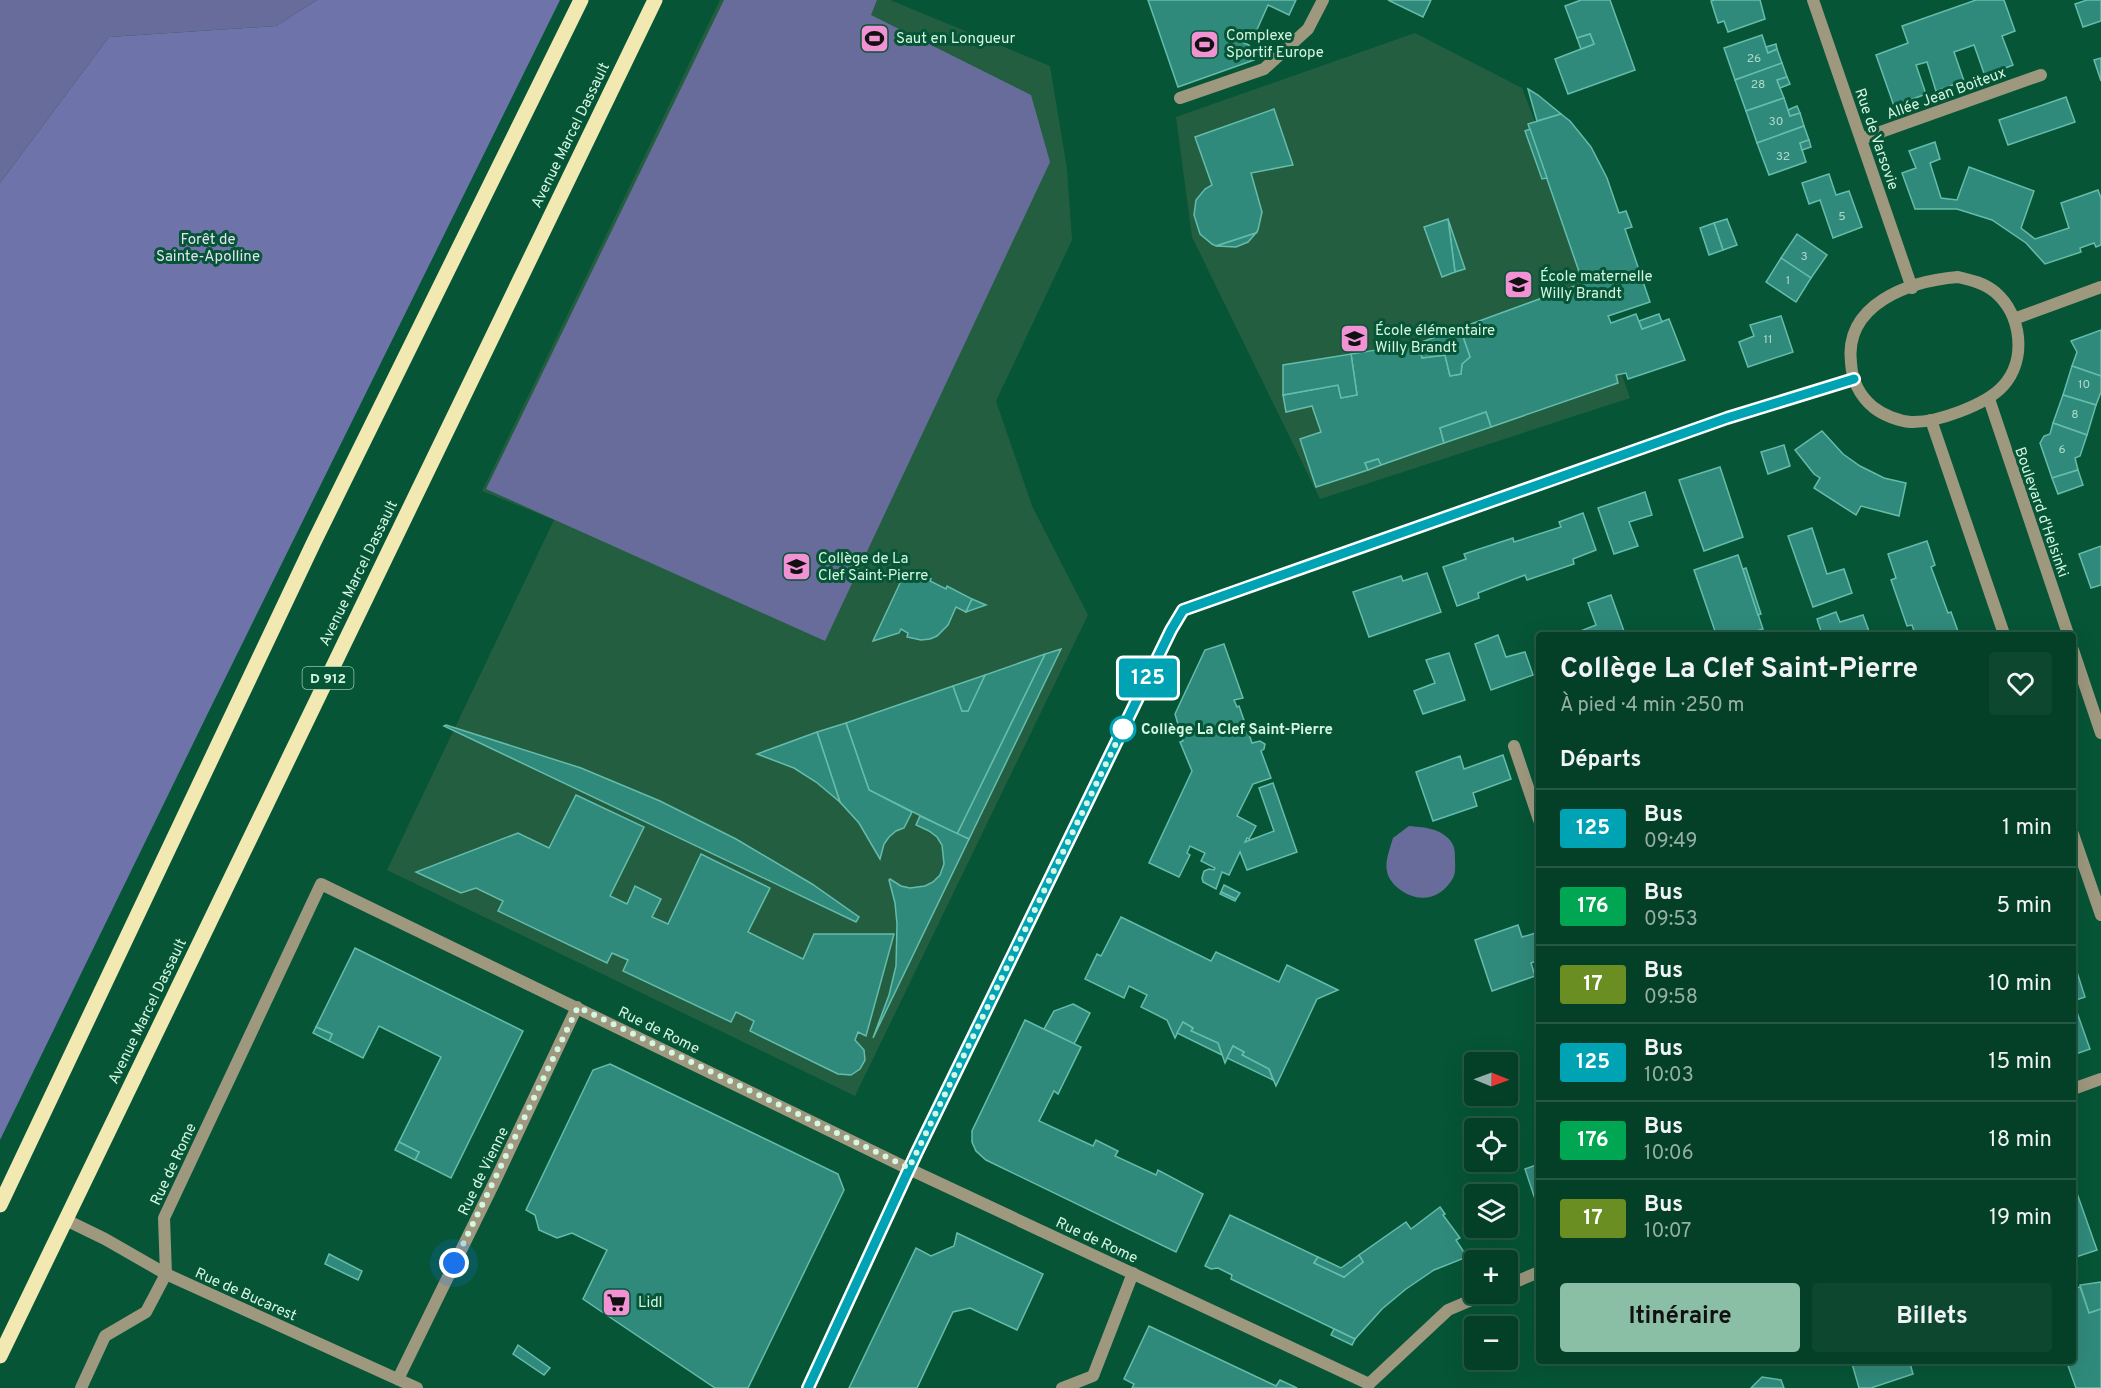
<!DOCTYPE html>
<html lang="fr">
<meta charset="utf-8">
<style>
body{margin:0;font-family:Overpass,sans-serif;background:#0d4730;color:#f1f3f6;height:100vh;display:flex;flex-direction:column;font-size:22px;white-space:nowrap}
*{box-sizing:border-box;margin:0}
p{font-size:20px;color:#97afa8}
.icon{flex:none;width:33px;height:33px;fill:none;stroke:currentColor;stroke-width:2;stroke-linecap:round;stroke-linejoin:round}
.map{position:relative;flex:1;overflow:hidden}
.sheet{position:absolute;left:1536px;top:632px;width:540px;height:732px;display:flex;flex-direction:column;background:#044028;border-radius:6px;box-shadow:0 6px 24px #0002,0 0 0 2px #255945}
.sheet>*{flex:none}
.badge{padding:0 12px;border-radius:4px;font-size:21px;line-height:39px}
.needle{width:39px;rotate:91deg}
.controls{position:absolute;left:1464px;top:1052px;display:grid;gap:12px}
.controls a{display:grid;place-items:center;width:54px;height:54px;border-radius:6px;background:#044028;box-shadow:0 6px 24px #0002,0 0 0 2px #255945;font-size:30px}
.you{position:absolute;width:30px;height:30px;margin:-15px;border:4px solid #fff;border-radius:50%;background:#1a73e8;box-shadow:0 0 0 9px #1a73e833}
.map>.badge{position:absolute;translate:-50% -50%;box-shadow:0 0 0 3px #fff}
h2{padding:0 24px;font-size:22px;line-height:54px}
.round{display:grid;place-items:center;flex:none;width:63px;height:63px;border-radius:6px;background:#0d4730}
.head{display:flex;align-items:center;justify-content:space-between;height:102px;padding:0 24px}
h1{font-size:28px;font-weight:700;line-height:45px}
.cta{display:flex;gap:12px;margin-top:auto;padding:12px 24px}
.cta a{flex:1;height:69px;border-radius:6px;background:#8abfa5;color:#111;font-size:24px;font-weight:700;line-height:69px;text-align:center}
.cta a+a{background:#0d4730;color:#f1f3f6}
ul{padding:0;list-style:none}
li{display:flex;align-items:center;gap:18px;height:78px;padding:0 24px;border-top:2px solid #255945}
li div{flex:1}
li b{display:block;font-size:22px}
li em{font-style:normal}
li .badge{min-width:66px;font-weight:700;text-align:center}
.map>svg:first-child{display:block}
.built{fill:#235e41}
.green{fill:#686c9a}
.forest{fill:#6e73a9}
.building{fill:#308a7b;stroke:#66bcab;stroke-width:1.5}
.lines{fill:none;stroke-linecap:round;stroke-linejoin:round}
.service{stroke:#9d987e;stroke-width:12}
.minor{stroke:#9d987e;stroke-width:12}
.primary{stroke:#f1e8b2;stroke-width:15}
.line-casing{stroke:#fff;stroke-width:14}
.line{stroke:#00a3b4;stroke-width:9}
.walk{stroke:#d4f6e2;stroke-width:6;stroke-dasharray:0 10.8}
.stop-dot{fill:#fff;stroke:#00a3b4;stroke-width:3}
.labels{text-anchor:middle;stroke-width:6;stroke-linejoin:round;paint-order:stroke}
.number-label{font-size:12px;fill:#abdbc8}
.shield{fill:#065536;stroke:#96c6ae;stroke-width:1.5}
.shield-label{font-size:14px;font-weight:bold;fill:#d4f6e2}
.poi-label{font-size:15px;fill:#d4f6e2;stroke:#065536;text-anchor:start}
.street-label{font-size:15px;fill:#d4f6e2;stroke:#065536}
.park-label{font-size:15px;fill:#e1e3f3;stroke:#065536}
.stop-label{font-size:15px;font-weight:bold;fill:#d4f6e2;stroke:#065536;text-anchor:start}
</style>
<div class="map">
<svg width="2101" height="1388" viewBox="0 0 2101 1388">
<rect width="100%" height="100%" fill="#065536"/>
<g class="built">
<path d="M720 0H890L1050 66 1067 169 1072 240 996 401 1032 506 1088 615 855 1096 387 870 554 520 482 491Z"/>
<path d="M1415 33 1522 88 1538 129 1630 398 1320 499 1192 237 1176 117Z"/>
</g>
<g class="green">
<path d="M0 0H317L276 26 109 37 0 183Z"/>
<path d="M724 0H877L871 15 1031 95 1050 162 825 641 486 489Z"/>
<path d="M1409 826C1422 827 1438 828 1448 838 1455 845 1455 851 1455 860 1455 865 1456 873 1453 878 1441 900 1417 904 1398 888 1380 873 1387 858 1393 838Z"/>
</g>
<path class="forest" d="M317 0H560L207 715 0 1140V183L109 37 276 26Z"/>
<g class="building">
<path d="M1148 0H1296L1289 15 1268 5 1255 34 1249 32 1244 43 1249 45 1254 60 1178 87Z"/>
<path d="M1388 0H1431L1423 17Z"/>
<path d="M1581 0H1610L1635 70 1568 94 1555 59 1594 44 1590 34 1577 38 1565 6Z"/>
<path d="M1715 0H1760L1765 19 1728 32 1724 21 1718 23 1711 1Z"/>
<path d="M1976 0H2004L2015 31 2002 36 2013 65 1985 76 1974 45 1954 52 1964 81 1936 91 1927 62 1916 65 1926 94 1894 106 1876 55 1908 43 1902 26Z"/>
<path d="M2087 0H2101V21L2083 27 2075 4Z"/>
<path d="M1590 34 1594 44 1581 49 1577 38Z"/>
<path d="M1762 35 1768 53 1777 49 1782 63 1735 80 1724 48Z"/>
<path d="M1776 44 1777 49 1768 53 1766 47Z"/>
<path d="M2101 58V81L2094 60Z"/>
<path d="M1782 63 1787 77 1777 80 1784 98 1746 111 1735 80Z"/>
<path d="M1787 77 1790 84 1780 88 1777 80Z"/>
<path d="M1528 89 1538 95 1561 114 1537 121Z"/>
<path d="M2066 97 2075 122 2008 145 1999 120Z"/>
<path d="M1784 98 1790 116 1800 113 1804 126 1757 143 1746 111Z"/>
<path d="M1797 106 1800 113 1790 116 1788 110Z"/>
<path d="M1274 109 1293 165 1251 173 1262 212 1258 230 1256 233 1216 246 1212 244 1200 234 1194 215 1196 200 1205 189 1212 185 1195 137Z"/>
<path d="M1561 114 1570 121 1591 147 1607 178 1619 213 1626 211 1632 227 1625 229 1650 302 1608 316 1611 323 1636 314 1642 329 1669 319 1685 360 1628 379 1626 373 1616 375 1618 383 1491 427 1486 412 1440 428 1444 443 1381 465 1378 459 1365 463 1368 470 1316 487 1300 439 1321 432 1312 406 1286 412 1283 395 1338 385 1341 398 1357 395 1351 354 1419 343 1422 358 1445 355 1450 376 1461 374 1462 364 1470 357 1460 328 1583 283 1528 124Z"/>
<path d="M1804 126 1809 140 1800 143 1806 162 1769 175 1757 143Z"/>
<path d="M1530 129 1547 178 1542 179 1525 131Z"/>
<path d="M1809 140 1811 147 1802 150 1800 143Z"/>
<path d="M1935 142 1940 159 1930 163 1941 198 1957 200 1969 167 2034 191 2021 228 2035 239 2069 228 2061 203 2098 190 2101 198V245L2096 247 2094 243 2080 248 2081 252 2045 264 2026 243 1992 220 1957 209H1915L1902 173 1916 168 1909 151Z"/>
<path d="M1829 174 1836 195 1849 191 1862 227 1833 238 1820 200 1809 204 1802 183Z"/>
<path d="M1448 219 1465 269 1455 272Z"/>
<path d="M1448 219 1455 272 1442 277 1424 227Z"/>
<path d="M1727 219 1737 245 1723 250 1714 223Z"/>
<path d="M1714 223 1723 250 1709 255 1700 228Z"/>
<path d="M1256 233 1248 242 1236 247 1216 246Z"/>
<path d="M1797 234 1827 255 1811 278 1781 258Z"/>
<path d="M1781 258 1811 278 1796 302 1766 282Z"/>
<path d="M1659 314 1662 322 1642 329 1639 321Z"/>
<path d="M1781 316 1793 352 1748 367 1739 342 1754 336 1750 325Z"/>
<path d="M1460 328 1470 357 1462 364 1461 374 1450 376 1445 355 1422 358 1419 343Z"/>
<path d="M2101 330V376L2072 366 2077 352 2071 341Z"/>
<path d="M1351 354 1357 395 1341 398 1338 385 1283 395V365Z"/>
<path d="M2072 366 2101 376V392L2096 405 2063 395Z"/>
<path d="M2063 395 2096 405 2087 435 2053 423Z"/>
<path d="M1486 412 1491 427 1444 443 1440 428Z"/>
<path d="M2053 423 2087 435 2080 456 2075 458 2078 470 2052 478 2040 443 2044 436 2050 434Z"/>
<path d="M1822 431 1843 454 1860 466 1884 478 1906 483 1899 516 1861 506 1856 515 1814 488 1820 478 1814 474 1795 450Z"/>
<path d="M1784 445 1790 466 1768 474 1761 452Z"/>
<path d="M1378 459 1381 465 1368 470 1365 463Z"/>
<path d="M1720 467 1743 537 1704 551 1679 480Z"/>
<path d="M2078 470 2083 485 2058 494 2052 478Z"/>
<path d="M1645 492 1652 515 1629 522 1638 546 1614 554 1598 508Z"/>
<path d="M1583 513 1596 550 1573 559 1574 564 1527 580 1525 575 1478 593 1479 598 1457 606 1443 567 1466 559 1464 554 1513 538 1514 542 1561 527 1559 522Z"/>
<path d="M1812 528 1827 574 1844 569 1852 593 1813 607 1788 536Z"/>
<path d="M1927 541 1935 565 1931 567 1948 613 1951 612 1959 634H1915L1912 625 1907 626 1891 580 1896 578 1888 554Z"/>
<path d="M2101 546V585L2091 588 2079 554Z"/>
<path d="M1738 555 1763 629 1747 634H1716L1694 570Z"/>
<path d="M1746 568 1761 614 1758 615 1743 569Z"/>
<path d="M1427 573 1441 612 1369 637 1353 592 1401 576 1403 581Z"/>
<path d="M911 578 931 579 930 581 946 589 947 586 972 599 966 612 956 607 948 625 937 636 930 639 921 640 907 637 908 633 901 629 899 633 873 641 901 581Z"/>
<path d="M1611 595 1625 634H1573L1596 625 1588 603Z"/>
<path d="M972 599 986 605 966 612Z"/>
<path d="M1836 612 1840 622 1863 615 1870 634H1822L1817 619Z"/>
<path d="M1498 635 1506 657 1525 652 1533 675 1491 690 1475 644Z"/>
<path d="M1224 644 1243 698 1234 700 1237 707 1239 706 1252 743 1260 741 1265 744 1264 749 1261 751 1271 778 1253 784 1237 816 1256 826 1249 839 1247 838 1245 842 1274 831 1259 788 1273 783 1297 852 1247 870 1240 852 1229 875 1222 872 1216 889 1203 882 1202 878 1204 871 1209 869 1214 870 1215 868 1201 861 1205 853 1190 846 1187 853 1190 855 1179 877 1149 863 1192 771 1180 742 1183 741 1175 714 1205 650Z"/>
<path d="M1061 649 969 839 957 834 1045 654Z"/>
<path d="M1449 653 1465 700 1423 714 1414 691 1435 683 1426 660Z"/>
<path d="M1045 654 957 834 869 790 846 723 953 686 962 711H968L985 675Z"/>
<path d="M985 675 968 711H962L953 686Z"/>
<path d="M846 723 869 790 912 812 904 828 896 831 889 837 884 844 880 859 859 823 840 802 817 732Z"/>
<path d="M446 725 581 768 660 801 736 839 812 884 859 917 856 922 444 726Z"/>
<path d="M817 732 840 802 816 782 794 768 757 754Z"/>
<path d="M1503 755 1511 779 1473 793 1477 806 1433 821 1416 772 1460 756 1464 769Z"/>
<path d="M576 795 644 827 610 896 627 904 635 886 661 899 652 917 668 924 701 854 770 888 748 932 803 959 814 934H894L866 1036 858 1032 855 1040 864 1050 865 1060 860 1069 851 1075 838 1074 750 1031 754 1021 736 1012 731 1022 623 971 628 960 612 953 607 963 498 911 503 901 476 888 461 893 416 872 518 833 549 848Z"/>
<path d="M920 816 969 839 873 1038 889 995 896 966 897 924 895 903 889 880 890 879 901 886 910 888 925 886 933 882 940 875 944 864 942 845 937 837 929 831 916 825Z"/>
<path d="M1224 885 1240 893 1236 899 1221 892Z"/>
<path d="M1221 892 1236 899 1235 901 1220 894Z"/>
<path d="M1121 917 1211 961 1216 952 1279 982 1287 965 1338 990 1317 999 1276 1086 1269 1069 1242 1055 1244 1052 1233 1046 1225 1063 1218 1043 1191 1031 1193 1028 1183 1022 1175 1038 1167 1020 1141 1007 1147 995 1129 986 1124 998 1085 979 1097 954 1101 956Z"/>
<path d="M1518 925 1522 937 1539 932V960L1531 963 1535 976 1492 991 1475 940Z"/>
<path d="M355 948 523 1031 451 1178 415 1160 419 1152 399 1142 441 1057 379 1026 363 1058 329 1041 332 1034 316 1027Z"/>
<path d="M2077 972 2085 997 2073 1001 2090 1049 2073 1055V973Z"/>
<path d="M1073 1004 1090 1013 1074 1044 1044 1029 1054 1011Z"/>
<path d="M1025 1020 1081 1047 1058 1094 1054 1091 1039 1121 1093 1146 1096 1140 1118 1151 1115 1156 1156 1175 1158 1170 1203 1194 1176 1252 986 1160 976 1151 972 1142V1131Z"/>
<path d="M1183 1022 1193 1028 1191 1031 1218 1043 1222 1055 1177 1033Z"/>
<path d="M316 1027 332 1034 329 1041 313 1033Z"/>
<path d="M1233 1046 1244 1052 1242 1055 1269 1069 1273 1080 1227 1058Z"/>
<path d="M610 1064 838 1174 844 1190 748 1388H715L583 1299 607 1250 572 1233 557 1238 539 1230 535 1215 526 1210 593 1070Z"/>
<path d="M399 1142 419 1152 415 1160 395 1150Z"/>
<path d="M1539 1164V1211L1525 1169Z"/>
<path d="M2073 1182 2097 1250 2073 1258Z"/>
<path d="M1440 1207 1445 1214 1443 1215 1460 1238 1456 1240 1467 1257 1434 1270 1406 1289 1382 1309 1355 1339 1231 1279 1232 1275 1218 1268 1211 1269 1205 1266 1230 1215 1318 1257 1314 1263 1344 1277 1363 1262 1359 1255 1406 1222 1411 1229Z"/>
<path d="M957 1233 1043 1274 1017 1330 970 1308 953 1312 917 1388H849L916 1248 931 1256 954 1246Z"/>
<path d="M329 1254 362 1271 358 1280 325 1264Z"/>
<path d="M1359 1255 1363 1262 1344 1277 1314 1263 1318 1257 1341 1268Z"/>
<path d="M2101 1282V1309L2089 1313 2080 1285Z"/>
<path d="M2080 1287 2089 1313 2101 1309V1388H2076L2066 1360H2073V1288Z"/>
<path d="M1149 1326 1276 1386 1280 1380 1297 1388H1132L1134 1384 1124 1379Z"/>
<path d="M1334 1329 1355 1339 1352 1345 1331 1335Z"/>
<path d="M518 1345 550 1368 544 1375 513 1354Z"/>
<path d="M1851 1360H1909L1913 1374 1871 1388H1859Z"/>
<path d="M1762 1377 1781 1380 1784 1388H1751Z"/>
</g>
<g class="lines">
<path class="service" d="M1062 1388 1093 1376 1133 1273"/>
<g class="minor">
<path d="M1813 0 1912 288"/>
<path d="M1180 98 1264 69 1308 29 1323 0"/>
<path d="M1861 139 2041 75"/>
<path d="M1958 277C1971 280 1984 283 1995 292 2022 315 2027 360 2003 386 1986 405 1936 423 1911 422 1898 421 1883 415 1873 407 1860 396 1852 380 1851 363 1844 304 1909 281 1958 277Z"/>
<path d="M2014 319 2101 287"/>
<path d="M1989 399 2068 634"/>
<path d="M1931 420 2004 634"/>
<path d="M2073 650 2101 733"/>
<path d="M1514 746 1539 820"/>
<path d="M2073 834 2101 915"/>
<path d="M2073 1089 2101 1079"/>
<path d="M66 1220 105 1239 166 1274 417 1388"/>
<path d="M1508 1285 1539 1272"/>
<path d="M398 1379 495 1181 577 1007"/>
<path d="M1369 1384 1448 1310 1488 1293"/>
<path d="M81 1388 105 1336 146 1312 166 1274 164 1218 321 884 909 1169 1369 1384"/>
<path d="M808 1388 930 1125 1171 630 1183 610 1727 418 1854 379"/>
</g>
<g class="primary">
<path d="M0 1205 314 542 581 0"/>
<path d="M0 1356 655 0"/>
</g>
</g>
<g class="lines">
<defs>
<path id="line" d="M808 1388 916 1154 1171 630 1183 610 1727 418 1854 379"/>
</defs>
<use href="#line" class="line-casing"/>
<use href="#line" class="line"/>
<path class="walk" d="M454 1263 578 1007 909 1168 1123 729"/>
</g>
<defs>
<symbol id="stadium-square" viewBox="-11 -11 22 22"><rect x="-9" y="-9" width="18" height="18" rx="4" fill="#f391d5" stroke="#065536"/><path d="M0-5a6.5 5 0 1 0 0 10a6.5 5 0 1 0 0-10ZM-3.5-1.8h7v3.6h-7Z" fill="#111"/></symbol>
<symbol id="school-square" viewBox="-11 -11 22 22"><rect x="-9" y="-9" width="18" height="18" rx="4" fill="#f391d5" stroke="#065536"/><path d="M0-5L7-2L0 1L-7-2ZM-4 1L0 2.5L4 1V4Q0 6-4 4Z" fill="#111"/></symbol>
<symbol id="supermarket-square" viewBox="-11 -11 22 22"><rect x="-9" y="-9" width="18" height="18" rx="4" fill="#f391d5" stroke="#065536"/><path d="M-6-5.5h2.5l.6 2H6L4.5 2H-2.5L-4.4-4H-6ZM-1.5 3.2a1.3 1.3 0 1 0 .1 0ZM3 3.2a1.3 1.3 0 1 0 .1 0Z" fill="#111"/></symbol>
</defs>
<g fill-rule="evenodd">
<use href="#stadium-square" x="858" y="22" width="33" height="33"/>
<use href="#stadium-square" x="1188" y="28" width="33" height="33"/>
<use href="#school-square" x="1502" y="268" width="33" height="33"/>
<use href="#school-square" x="1338" y="322" width="33" height="33"/>
<use href="#school-square" x="780" y="550" width="33" height="33"/>
<use href="#supermarket-square" x="600" y="1286" width="33" height="33"/>
</g>
<circle class="stop-dot" cx="1123" cy="729" r="12"/>
<g class="labels">
<g class="number-label">
<text x="1754" y="62">26</text>
<text x="1758" y="88">28</text>
<text x="1776" y="125">30</text>
<text x="1783" y="160">32</text>
<text x="1842" y="220">5</text>
<text x="1804" y="260">3</text>
<text x="1788" y="284">1</text>
<text x="1768" y="343">11</text>
<text x="2084" y="388">10</text>
<text x="2075" y="418">8</text>
<text x="2062" y="453">6</text>
</g>
<rect class="shield" x="302.5" y="667" width="51" height="22" rx="4.5"/>
<g class="shield-label">
<text x="328" y="683">D 912</text>
</g>
<g class="poi-label">
<text x="1226" y="40">Complexe<tspan x="1226" dy="17">Sportif Europe</tspan></text>
<text x="896" y="43">Saut en Longueur</text>
<text x="1540" y="281">École maternelle<tspan x="1540" dy="17">Willy Brandt</tspan></text>
<text x="1375" y="335">École élémentaire<tspan x="1375" dy="17">Willy Brandt</tspan></text>
<text x="818" y="563">Collège de La<tspan x="818" dy="17">Clef Saint-Pierre</tspan></text>
<text x="638" y="1307">Lidl</text>
</g>
<g class="street-label">
<text transform="translate(1946 93) rotate(-20)" y="5">Allée Jean Boiteux</text>
<text transform="translate(570 135) rotate(-64)" y="5">Avenue Marcel Dassault</text>
<text transform="translate(1877 139) rotate(71)" y="5">Rue de Varsovie</text>
<text transform="translate(2042 512) rotate(71)" y="5">Boulevard d'Helsinki</text>
<text transform="translate(358 573) rotate(-64)" y="5">Avenue Marcel Dassault</text>
<text transform="translate(147 1011) rotate(-64)" y="5">Avenue Marcel Dassault</text>
<text transform="translate(659 1030) rotate(26)" y="5">Rue de Rome</text>
<text transform="translate(173 1164) rotate(-65)" y="5">Rue de Rome</text>
<text transform="translate(483 1171) rotate(-64)" y="5">Rue de Vienne</text>
<text transform="translate(1097 1240) rotate(25)" y="5">Rue de Rome</text>
<text transform="translate(246 1294) rotate(24)" y="5">Rue de Bucarest</text>
</g>
<g class="park-label">
<text x="208" y="244">Forêt de<tspan x="208" dy="17">Sainte-Apolline</tspan></text>
</g>
<g class="stop-label">
<text x="1141" y="734">Collège La Clef Saint-Pierre</text>
</g>
</g>
</svg>
<div class="controls">
<a><svg class="needle" viewBox="-14 -14 28 28"><path d="M0-13l5 13h-10z" fill="#e53935"/><path d="M0 13l5-13h-10z" fill="#97afa8"/></svg></a>
<a><svg class="icon" aria-label="locate" viewBox="0 0 24 24"><circle cx="12" cy="12" r="6"/><path d="M12 2v4M12 18v4M2 12h4M18 12h4"/></svg></a>
<a><svg class="icon" aria-label="layers" viewBox="0 0 24 24"><path d="M12 4l9 5-9 5-9-5zM3 14l9 5 9-5"/></svg></a>
<a>+</a>
<a>−</a>
</div>
<div class="you" style="left:454px;top:1263px"></div>
<b class="badge" style="left:1148px;top:678px;background:#00a3b4;color:#fff">125</b>
<section class="sheet">
<div class="head"><div><h1>Collège La Clef Saint-Pierre</h1><p>À pied · 4 min · 250 m</p></div><a class="round"><svg class="icon" aria-label="heart" viewBox="0 0 24 24"><path d="M12 20l-8-8c-3-5 5-10 8-4 3-6 11-1 8 4z"/></svg></a></div>
<h2>Départs</h2>
<ul>
<li><span class="badge" style="background:#00a3b4;color:#fff">125</span><div><b>Bus</b><p>09:49</p></div><em>1 min</em></li>
<li><span class="badge" style="background:#00a651;color:#fff">176</span><div><b>Bus</b><p>09:53</p></div><em>5 min</em></li>
<li><span class="badge" style="background:#6b8e23;color:#fff">17</span><div><b>Bus</b><p>09:58</p></div><em>10 min</em></li>
<li><span class="badge" style="background:#00a3b4;color:#fff">125</span><div><b>Bus</b><p>10:03</p></div><em>15 min</em></li>
<li><span class="badge" style="background:#00a651;color:#fff">176</span><div><b>Bus</b><p>10:06</p></div><em>18 min</em></li>
<li><span class="badge" style="background:#6b8e23;color:#fff">17</span><div><b>Bus</b><p>10:07</p></div><em>19 min</em></li>
</ul>
<div class="cta"><a>Itinéraire</a><a>Billets</a></div>
</section>
</div>
